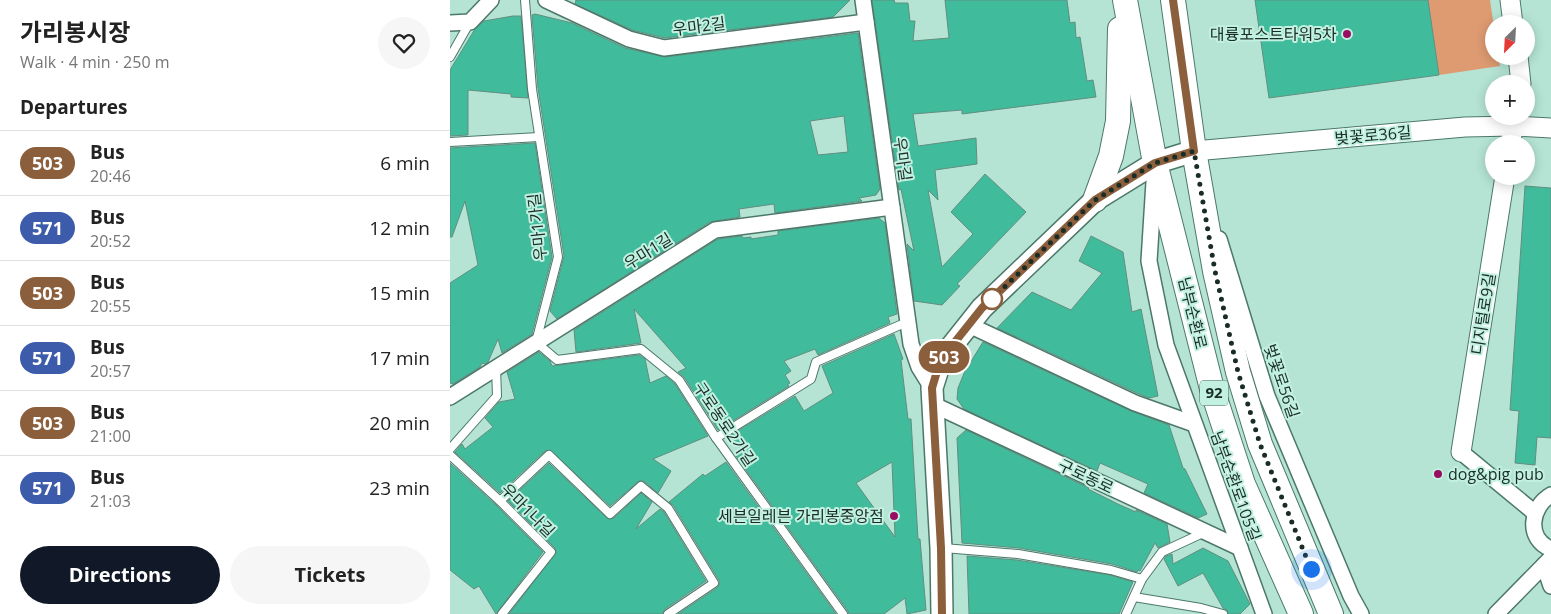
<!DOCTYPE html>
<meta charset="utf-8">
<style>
body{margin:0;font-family:"Open Sans","Noto Sans KR",sans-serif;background:#f6f6f6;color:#222;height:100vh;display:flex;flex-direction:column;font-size:19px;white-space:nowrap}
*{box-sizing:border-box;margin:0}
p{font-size:16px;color:#767676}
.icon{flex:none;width:28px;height:28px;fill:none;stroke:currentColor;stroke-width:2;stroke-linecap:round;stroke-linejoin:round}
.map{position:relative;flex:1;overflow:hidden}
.details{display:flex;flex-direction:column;background:#fff;width:450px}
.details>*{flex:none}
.badge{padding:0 10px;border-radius:16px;font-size:18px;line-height:32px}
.needle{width:32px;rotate:204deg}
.buttons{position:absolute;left:1035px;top:15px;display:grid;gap:10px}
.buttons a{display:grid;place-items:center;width:50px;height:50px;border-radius:50%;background:#fff;box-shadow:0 2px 12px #0003;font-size:25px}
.you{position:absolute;width:25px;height:25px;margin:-12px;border:4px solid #fff;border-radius:50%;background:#1a73e8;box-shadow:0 0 0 8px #1a73e833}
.map>.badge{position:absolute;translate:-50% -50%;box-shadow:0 0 0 2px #fff}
h2{padding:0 20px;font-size:19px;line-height:45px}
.round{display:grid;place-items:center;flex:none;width:52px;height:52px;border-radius:26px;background:#f6f6f6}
.summary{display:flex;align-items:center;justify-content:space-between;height:85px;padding:0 20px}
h1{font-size:24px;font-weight:700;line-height:38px}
.action{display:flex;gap:10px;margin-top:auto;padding:10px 20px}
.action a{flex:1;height:58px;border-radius:30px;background:#111827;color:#fff;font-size:20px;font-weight:700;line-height:58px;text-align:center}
.action a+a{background:#f6f6f6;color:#222}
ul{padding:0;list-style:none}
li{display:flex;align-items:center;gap:15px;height:65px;padding:0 20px;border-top:1px solid #e0e0e0}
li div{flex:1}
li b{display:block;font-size:19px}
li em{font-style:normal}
li .badge{min-width:55px;font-weight:700;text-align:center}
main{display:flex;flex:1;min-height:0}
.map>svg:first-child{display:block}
.green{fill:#de9b71}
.building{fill:#40bb9b;stroke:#628e80;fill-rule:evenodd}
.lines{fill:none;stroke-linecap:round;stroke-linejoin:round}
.service-casing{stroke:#4c786a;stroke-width:10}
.minor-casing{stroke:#4c786a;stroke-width:18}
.tertiary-casing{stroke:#4c786a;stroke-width:21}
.secondary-casing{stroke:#4c786a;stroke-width:24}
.primary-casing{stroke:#4c786a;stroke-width:26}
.service{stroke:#fff;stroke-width:8}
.minor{stroke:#fff;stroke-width:15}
.tertiary{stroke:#fff;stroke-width:19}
.secondary{stroke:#fff;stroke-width:21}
.primary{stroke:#fff;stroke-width:24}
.line-casing{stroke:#fff;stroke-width:11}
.line{stroke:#8b5e3c;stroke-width:8}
.walk{stroke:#1a2c26;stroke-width:5;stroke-dasharray:0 9}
.poi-dot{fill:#990d60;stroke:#c2f1e1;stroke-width:2}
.stop-dot{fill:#fff;stroke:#8b5e3c;stroke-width:2.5}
.labels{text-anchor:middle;stroke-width:4;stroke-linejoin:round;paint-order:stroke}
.shield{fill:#c2f1e1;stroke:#4c675e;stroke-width:1}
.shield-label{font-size:15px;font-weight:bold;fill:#1a2c26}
.street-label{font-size:16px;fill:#1a2c26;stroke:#c2f1e1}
.poi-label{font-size:16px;fill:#1a2c26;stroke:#c2f1e1;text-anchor:end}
</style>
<main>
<section class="details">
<div class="summary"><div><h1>가리봉시장</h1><p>Walk · 4 min · 250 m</p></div><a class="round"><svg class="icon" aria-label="heart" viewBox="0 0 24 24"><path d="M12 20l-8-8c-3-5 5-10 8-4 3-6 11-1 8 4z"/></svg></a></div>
<h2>Departures</h2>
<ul>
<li><span class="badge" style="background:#8b5e3c;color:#fff">503</span><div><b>Bus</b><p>20:46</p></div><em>6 min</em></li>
<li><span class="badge" style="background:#3d5bab;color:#fff">571</span><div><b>Bus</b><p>20:52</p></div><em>12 min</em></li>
<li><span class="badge" style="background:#8b5e3c;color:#fff">503</span><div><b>Bus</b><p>20:55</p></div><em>15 min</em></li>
<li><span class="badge" style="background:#3d5bab;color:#fff">571</span><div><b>Bus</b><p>20:57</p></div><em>17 min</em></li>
<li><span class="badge" style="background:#8b5e3c;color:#fff">503</span><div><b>Bus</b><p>21:00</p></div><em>20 min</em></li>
<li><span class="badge" style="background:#3d5bab;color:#fff">571</span><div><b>Bus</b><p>21:03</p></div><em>23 min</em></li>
</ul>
<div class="action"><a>Directions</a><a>Tickets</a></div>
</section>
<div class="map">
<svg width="1101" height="614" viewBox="0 0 1101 614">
<rect width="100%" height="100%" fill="#b5e4d4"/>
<path class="green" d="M978 0H1040L1044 27V56H1048L1050 66 989 75Z"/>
<g class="building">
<path d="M126 0H400L383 17 215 38 182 30 125 4Z"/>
<path d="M422 0H444L445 3H458L460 21H465L463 41 499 38 495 0H617L620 23 625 22 626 38 630 37 637 81 643 80 646 97 512 114V110L463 114 468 146 526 138 527 164 485 170 488 200 478 190 492 267 523 234 501 212 535 174 576 212 507 284 510 286 492 305 464 301 457 244 464 251 451 189 449 190Z"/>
<path d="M805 0H978L989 75 819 98Z"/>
<path d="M85 14 122 23 175 48 215 57 408 33 430 189 426 195 409 198 412 201 325 213 324 204 289 209 290 217 260 222 107 319 100 311 114 256 88 88 82 15ZM394 116 398 152 368 155 360 121Z"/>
<path d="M63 16H71L78 98 61 97V94L18 90V135L0 136V70L25 29 34 21Z"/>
<path d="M85 143 102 257 82 334 52 353 48 339 38 362 35 364 32 363 30 367 3 384 0 383V283L28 265 15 201 2 237H0V148Z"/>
<path d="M1075 186 1101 188V438L1087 437 1085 465 1065 463 1069 411 1060 410Z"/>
<path d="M429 218 435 223 447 314 438 317 440 323 368 355 365 349 334 361 341 371 335 375 340 383 337 385 339 386 268 430 234 377 228 372 236 368 184 309 191 343 126 352 124 330 268 239 292 236 293 238 301 237V239L328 235V231Z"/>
<path d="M641 236 673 252 682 312 691 309 708 396 699 398 689 394 547 328 582 292 621 310 652 273 629 261Z"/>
<path d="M444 334 453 359 451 360 458 419H461L468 539H470L476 610 457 614 455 598 434 614H399L398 611 286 456 292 452 281 435 345 396 354 411 383 393 372 366ZM442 462 445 537 406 483Z"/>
<path d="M533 342 681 411 719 425 733 468 735 469 757 514 748 518 694 493 698 484 650 463 647 471 514 409 507 399 508 388 515 371Z"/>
<path d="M89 352 100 361 102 366 189 355 195 359 200 383 216 376 225 384 258 436 203 459 221 471 208 493 194 481H189L160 506 100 450 95 451 50 493 5 452 12 444 15 449 43 427 35 418 49 402 65 399 57 372Z"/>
<path d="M516 430 639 488 638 489 670 505 686 512V510L717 524 720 542 708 548 705 543 690 571 688 570 687 572 662 564 569 548 512 543 507 438Z"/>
<path d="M276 462 386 614H228L267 588 270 582 223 505 219 502 253 474 255 476Z"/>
<path d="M0 463 46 505 93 552 48 611 46 614 29 586 24 589 0 570Z"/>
<path d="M99 463 158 519 164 518 191 493 202 502 186 529 210 509 214 512 256 581 215 609 212 614H59L106 553 105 548 58 501Z"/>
<path d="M753 548 778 561 800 604 790 614H778L777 610 773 608 753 573 728 586 714 559 716 556 722 554 723 564Z"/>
<path d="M517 556 567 560 660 575 683 582 669 614H519Z"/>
</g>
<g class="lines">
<defs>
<g id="service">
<path d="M75 0 82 89 108 257 86 342 107 360 191 349 229 380 266 438 393 614"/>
<path d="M0 57 20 22"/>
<path d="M0 142 89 137"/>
<path d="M266 438 361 379 366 362 457 322"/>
<path d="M0 449 47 396 46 368"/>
<path d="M0 455 50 501 101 552 52 614"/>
<path d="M50 501 99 455 160 514 191 486 218 508 264 583 218 614"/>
<path d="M493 548 568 554 661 570 692 579"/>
<path d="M684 597 751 608 773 614"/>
<path d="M676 614 692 579 712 552 755 532"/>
</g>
<g id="minor">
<path d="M96 0 179 39 214 48 416 22"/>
<path d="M413 0 461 344 469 367 482 388"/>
<path d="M0 23 20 22 41 0"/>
<path d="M704 182 699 261 716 345 814 614"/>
<path d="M769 239 817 396 901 596 911 614"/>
<path d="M519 325 685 403 744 424"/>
<path d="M0 397 265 230 442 207"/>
<path d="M482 404 790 548"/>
<path d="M1011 452 1085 513"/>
<path d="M1101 495C1080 507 1076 539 1101 549"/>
<path d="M1094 565 1101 586"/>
<path d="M1046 614 1101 558"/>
</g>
<g id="tertiary">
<path d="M1060 0 1063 24"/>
<path d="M1068 56 1071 84"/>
<path d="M1060 144 1066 116"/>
<path d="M744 151 1015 127 1063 126 1101 128"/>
<path d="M1011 452 1055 176"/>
</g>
<path id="secondary" d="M492 614 491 548 482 388 488 369 497 352 532 308 645 200 705 163 744 151"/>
<g id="primary">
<path d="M675 0 705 163 762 389 793 484 851 614"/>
<path d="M723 0 744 151 765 271 788 372 810 444 881 614"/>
<path d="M645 200 661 156 668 121 670 29"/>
</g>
</defs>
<use href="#service" class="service-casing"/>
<use href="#minor" class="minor-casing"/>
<use href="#tertiary" class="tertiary-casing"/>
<use href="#secondary" class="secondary-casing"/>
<use href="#primary" class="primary-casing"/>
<use href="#service" class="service"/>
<use href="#minor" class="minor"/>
<use href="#tertiary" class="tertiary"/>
<use href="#secondary" class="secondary"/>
<use href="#primary" class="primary"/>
</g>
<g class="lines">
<defs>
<path id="line" d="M492 614 491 548 482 388 488 368 497 352 532 308 645 200 705 163 744 151 723 0"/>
</defs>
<use href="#line" class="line-casing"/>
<use href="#line" class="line"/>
<path class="walk" d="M542 299 645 200 705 163 744 151 765 271 788 372 810 444 861 569"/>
</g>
<g class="poi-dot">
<circle cx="897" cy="34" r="5"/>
<circle cx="988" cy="474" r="5"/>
<circle cx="444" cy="516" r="5"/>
</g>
<circle class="stop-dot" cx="542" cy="299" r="10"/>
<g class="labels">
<rect class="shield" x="750" y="380.5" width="28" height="25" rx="4"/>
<g class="shield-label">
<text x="764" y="398">92</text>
</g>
<g class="street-label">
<text transform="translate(249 26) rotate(-7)" y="6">우마2길</text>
<text transform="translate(923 135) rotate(-5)" y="6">벚꽃로36길</text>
<text transform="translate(453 159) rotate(82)" y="6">우마길</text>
<text transform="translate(87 227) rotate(-96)" y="6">우마1가길</text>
<text transform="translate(198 251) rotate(-32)" y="6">우마1길</text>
<text transform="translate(743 313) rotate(76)" y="6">남부순환로</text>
<text transform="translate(1033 314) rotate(-81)" y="6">디지털로9길</text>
<text transform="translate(832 381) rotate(71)" y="6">벚꽃로56길</text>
<text transform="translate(275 424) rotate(56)" y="6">구로동로2가길</text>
<text transform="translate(636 476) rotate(25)" y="6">구로동로</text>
<text transform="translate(786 486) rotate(70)" y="6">남부순환로105길</text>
<text transform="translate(78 510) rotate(45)" y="6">우마1나길</text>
</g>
<g class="poi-label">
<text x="887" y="40">대륭포스트타워5차</text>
<text x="998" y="480" text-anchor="start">dog&amp;pig pub</text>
<text x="434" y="522">세븐일레븐 가리봉중앙점</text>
</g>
</g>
</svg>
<div class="buttons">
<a><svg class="needle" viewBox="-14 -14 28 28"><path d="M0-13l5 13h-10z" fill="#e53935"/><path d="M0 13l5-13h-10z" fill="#767676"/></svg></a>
<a>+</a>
<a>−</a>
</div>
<div class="you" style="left:861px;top:569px"></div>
<b class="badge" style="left:494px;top:357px;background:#8b5e3c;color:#fff">503</b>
</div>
</main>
